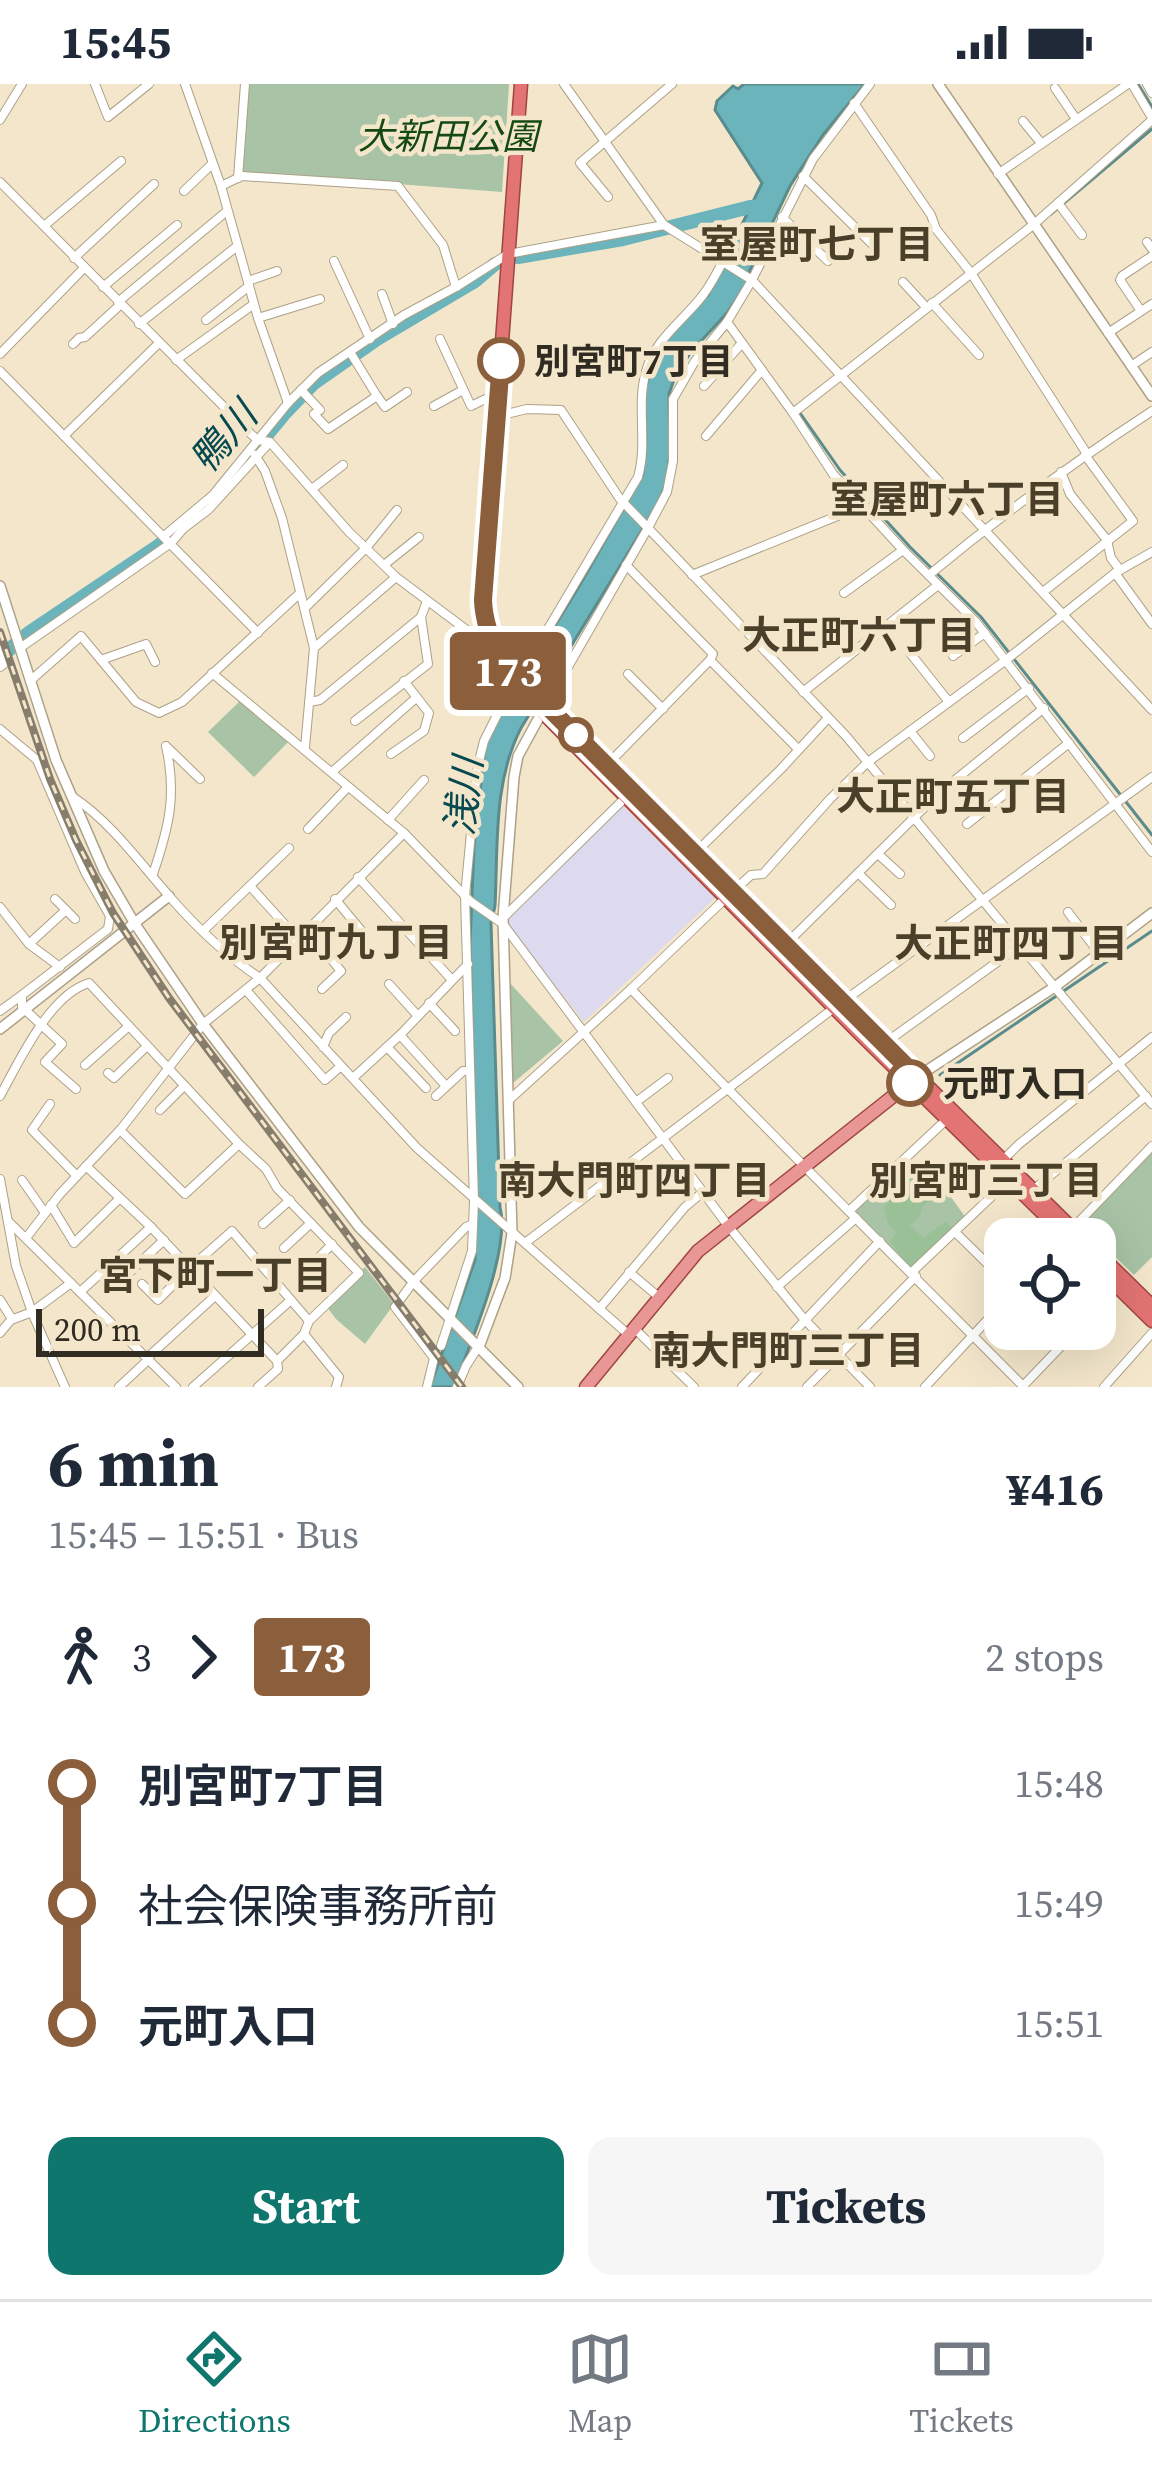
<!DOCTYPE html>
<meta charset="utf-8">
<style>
body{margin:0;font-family:"Source Serif 4","Noto Sans JP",serif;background:#f6f6f7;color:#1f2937;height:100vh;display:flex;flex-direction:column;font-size:45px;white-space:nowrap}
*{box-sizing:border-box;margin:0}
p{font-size:39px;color:#747a83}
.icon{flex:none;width:66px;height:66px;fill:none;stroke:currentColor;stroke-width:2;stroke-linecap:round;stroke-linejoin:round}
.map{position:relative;height:1303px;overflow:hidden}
.panel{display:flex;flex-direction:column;background:#fff;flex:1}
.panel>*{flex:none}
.badge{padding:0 24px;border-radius:9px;font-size:42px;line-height:78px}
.controls{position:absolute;left:984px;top:1134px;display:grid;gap:24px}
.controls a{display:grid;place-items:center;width:132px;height:132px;border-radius:24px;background:#fff;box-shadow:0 12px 48px #0002;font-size:60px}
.scale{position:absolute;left:36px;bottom:30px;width:228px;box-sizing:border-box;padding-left:12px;border:6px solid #312c22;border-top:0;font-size:33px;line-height:42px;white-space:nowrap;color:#312c22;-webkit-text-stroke:9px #f3e6cb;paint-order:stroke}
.map>.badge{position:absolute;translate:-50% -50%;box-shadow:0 0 0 6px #fff}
.legs{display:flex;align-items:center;gap:18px;height:132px;padding:0 48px;font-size:39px}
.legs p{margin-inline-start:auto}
.head{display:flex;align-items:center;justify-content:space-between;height:204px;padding:0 48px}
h1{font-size:66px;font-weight:700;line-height:90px}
.action{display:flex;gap:24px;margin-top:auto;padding:24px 48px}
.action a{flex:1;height:138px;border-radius:24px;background:#0f766e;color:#fff;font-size:48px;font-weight:700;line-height:138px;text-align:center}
.action a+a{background:#f6f6f7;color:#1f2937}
ul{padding:0 48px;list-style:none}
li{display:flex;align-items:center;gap:42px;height:120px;font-size:45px}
li i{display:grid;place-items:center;width:18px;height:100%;margin:0 15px;background:currentColor}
li i::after{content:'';width:30px;height:30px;margin:-15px;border:9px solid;border-radius:50%;background:#fff}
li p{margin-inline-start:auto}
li:first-child i{background:linear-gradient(#0000 50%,currentColor 0)}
li:last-child i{background:linear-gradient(currentColor 50%,#0000 0)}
.status{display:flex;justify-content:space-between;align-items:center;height:84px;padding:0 60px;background:#fff;direction:ltr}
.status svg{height:33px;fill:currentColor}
.tab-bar{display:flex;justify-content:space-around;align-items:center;height:168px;border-top:3px solid #e0e1e3;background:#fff;font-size:33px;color:#747a83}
.tab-bar a{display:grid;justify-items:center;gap:6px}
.tab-bar .on{color:#0f766e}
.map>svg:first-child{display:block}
.education{fill:#dddaf0}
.green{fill:#a8c3a6}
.forest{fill:#99c096}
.water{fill:#6cb4bb;stroke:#5a8b8d;stroke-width:3}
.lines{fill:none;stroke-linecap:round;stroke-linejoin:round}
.stream{stroke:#5a8b8d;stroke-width:3}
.river{stroke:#6cb4bb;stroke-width:14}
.minor-casing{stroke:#ada187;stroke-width:10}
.tertiary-casing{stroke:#ada187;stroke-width:12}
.primary-casing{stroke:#a04540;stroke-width:15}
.trunk-casing{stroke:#a04540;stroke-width:15}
.minor{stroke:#fff;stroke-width:8}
.tertiary{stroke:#fff;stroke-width:9}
.primary{stroke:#e99796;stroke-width:12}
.trunk{stroke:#e27473;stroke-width:12}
.rail-casing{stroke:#867d6c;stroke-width:8}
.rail{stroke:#f3e6cb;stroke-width:3;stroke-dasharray:9;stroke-linecap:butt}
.line-1-casing{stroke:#fff;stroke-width:27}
.line-1{stroke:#8b5e3c;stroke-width:18}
.stop-1-dot{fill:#fff;stroke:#8b5e3c;stroke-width:6}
.labels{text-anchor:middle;stroke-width:9;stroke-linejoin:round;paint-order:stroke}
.park-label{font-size:36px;font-style:italic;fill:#144a12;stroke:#f3e6cb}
.stop-label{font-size:36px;font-weight:bold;fill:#312c22;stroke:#f3e6cb;text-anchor:start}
.neighbourhood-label{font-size:39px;font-weight:bold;fill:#4a3f29;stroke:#f3e6cb}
.water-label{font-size:39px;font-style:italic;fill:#064a50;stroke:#f3e6cb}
</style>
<div class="status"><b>15:45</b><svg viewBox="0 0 49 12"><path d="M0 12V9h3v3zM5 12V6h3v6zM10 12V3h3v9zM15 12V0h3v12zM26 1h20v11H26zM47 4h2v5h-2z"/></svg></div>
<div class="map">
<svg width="1152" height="1303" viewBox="0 0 1152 1303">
<rect width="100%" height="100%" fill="#f3e6cb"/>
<path class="education" d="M622 721 715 814 584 938 509 843V833Z"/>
<g class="green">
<path d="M246 0H509L502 108 240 88Z"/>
<path d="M241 616 290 656 254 693 208 648Z"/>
<path d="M509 898 563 957 513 999 510 998Z"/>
<path d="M1152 1066V1173L1134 1191 1081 1140Z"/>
<path d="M923 1074 966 1134 911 1186 854 1126Z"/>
<path d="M365 1183 394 1220 365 1260 336 1235 327 1223Z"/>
</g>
<path class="forest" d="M914 1078 917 1086 929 1090 948 1111 942 1117 936 1112 922 1123 920 1132 910 1141 923 1154 946 1137 953 1145 911 1184 890 1158 897 1148 888 1140 884 1123 910 1097 906 1083Z"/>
<path class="water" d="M744 0H865L823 51 790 102 750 186 746 201 727 229 691 268 675 293 669 310 670 371 666 399 658 420 521 644C493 698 498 762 495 822L491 839 500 1123C511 1166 470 1260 454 1303H430L475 1176 476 1092 470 860 474 761 485 662 498 635 581 499 643 390 646 356 644 311 652 279 664 258 708 211 762 99 715 26 717 17 733 2 738 5Z"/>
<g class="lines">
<g class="stream">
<path d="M1138 0 1152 23"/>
<path d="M1051 130 1152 45"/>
<path d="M800 329 840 386 910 463 981 533 1152 751"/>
<path d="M940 991 1152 847"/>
</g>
<g class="river">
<path d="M518 173 623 155 750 123 765 122"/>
<path d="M223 404 284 330 314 299 377 255 475 197 495 180"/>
<path d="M0 573 30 548 158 462 185 439"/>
</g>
<defs>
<g id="minor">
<path d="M95 0 108 33 149 0"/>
<path d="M185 0 221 102 258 234 288 319"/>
<path d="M564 0 664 141 752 196 1152 626"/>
<path d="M1132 0 1152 34"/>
<path d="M1147 0 1152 9"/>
<path d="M1055 4 1076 35"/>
<path d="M854 19 931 131 936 145 971 189 1087 370"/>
<path d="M0 36 22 0"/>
<path d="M1023 37 1041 59"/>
<path d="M998 90 1128 0"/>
<path d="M803 92 876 164"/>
<path d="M238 94 245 0"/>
<path d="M0 98 252 351 258 356 270 358 349 448 396 493 492 565"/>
<path d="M221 102 242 92 398 102 443 161 456 203"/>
<path d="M184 107 212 80"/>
<path d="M608 113 580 79 672 0"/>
<path d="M1058 119 1082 151"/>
<path d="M782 133 828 177"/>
<path d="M44 142 121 77"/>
<path d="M1147 158 1152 165"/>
<path d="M74 174 154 100"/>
<path d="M334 177 370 255"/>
<path d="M248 197 277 187"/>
<path d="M903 198 926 223"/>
<path d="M103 203 177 141"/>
<path d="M382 210 393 240"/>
<path d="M118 218 227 127"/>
<path d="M932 219 979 271"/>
<path d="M1141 227 1120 196 1122 192 1152 172"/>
<path d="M258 234 320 215"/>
<path d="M206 236 249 202"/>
<path d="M727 238 752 196 813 75 870 0"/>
<path d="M139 240 236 163"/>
<path d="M1108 249 1152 220"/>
<path d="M440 255 471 322 498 309"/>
<path d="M73 260 79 254 85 253 120 221"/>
<path d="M0 270 84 184"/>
<path d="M176 276 254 220"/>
<path d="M1131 282 1152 268"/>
<path d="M0 287 258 549"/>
<path d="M704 302 742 259"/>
<path d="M301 306 320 326 314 330 328 345 377 312 350 268"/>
<path d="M377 312 385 323 407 308"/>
<path d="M434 322 463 306"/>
<path d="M793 329 1033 141 1152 36"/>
<path d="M498 332 527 325 561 326 620 415 648 444 667 408 673 377V315L695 277 727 238 793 329 833 390 903 466 976 538 1152 768"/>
<path d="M64 352 159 259"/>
<path d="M706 352 762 286"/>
<path d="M255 371 265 387 282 434 314 564 305 664"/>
<path d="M1061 388 1070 410 1107 456 1111 474 1120 486"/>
<path d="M312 405 343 381"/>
<path d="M164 452 213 411 288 319 318 289 404 231 456 203 508 170 664 141"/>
<path d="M384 481 419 453"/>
<path d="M626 481 713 570 710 576"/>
<path d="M1115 489 1152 540"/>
<path d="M692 491 862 422"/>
<path d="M929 491C1000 432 1074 378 1152 327"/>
<path d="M1043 508 1133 437 1085 371"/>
<path d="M844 509 903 466"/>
<path d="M305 524 366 464 397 426"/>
<path d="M20 564 171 459 184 444 208 426 269 359"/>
<path d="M314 564 396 493"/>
<path d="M0 565 4 580 0 583"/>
<path d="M910 569 949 618"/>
<path d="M953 572 985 549"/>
<path d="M101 576 146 560 155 578"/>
<path d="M212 589 404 749 470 817 503 840 729 1143 804 1235 870 1303"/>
<path d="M628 590 663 625"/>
<path d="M30 597 81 552 136 618 159 629 182 618 300 509"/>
<path d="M803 608 938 501"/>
<path d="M309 618 320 616 421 533"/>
<path d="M546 621 648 444 846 652 1152 1020"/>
<path d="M355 637 428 580 421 533 427 517"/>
<path d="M0 645 37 676 85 788 110 832 108 845 22 911V923L62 960 45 978 76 1005"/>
<path d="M910 647 930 672"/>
<path d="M963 654 1029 604"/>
<path d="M391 670 424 647 429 629 404 597"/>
<path d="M605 683 710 576 798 665"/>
<path d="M332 688 416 614"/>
<path d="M73 713C111 738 140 779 170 813 196 843 227 872 260 894L417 1064 629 1251"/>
<path d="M388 736 424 696"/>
<path d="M967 740 1069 659"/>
<path d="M308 745 347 704"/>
<path d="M878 770 900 790"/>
<path d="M693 771 781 685 828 634"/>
<path d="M858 789 891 821"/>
<path d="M153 790C169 743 177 711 166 662L200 695"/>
<path d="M358 793 452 896"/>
<path d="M250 802 298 855"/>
<path d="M55 815 75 835"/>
<path d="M335 815 364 850"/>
<path d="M0 823 29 860 60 883"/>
<path d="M1068 828 1099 869"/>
<path d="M504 833 626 713"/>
<path d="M204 846 289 764"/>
<path d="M307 846 341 887 322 905"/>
<path d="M29 860 66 826"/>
<path d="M784 862 939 709 1044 624"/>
<path d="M389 900 417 931"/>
<path d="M631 905C760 1040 893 1171 1024 1303"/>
<path d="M246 906 325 996 341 982"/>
<path d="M429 919 455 947"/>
<path d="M0 927 22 911"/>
<path d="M400 951 446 1002"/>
<path d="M885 959 1021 861"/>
<path d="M323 963 329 949 346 933"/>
<path d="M387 963 426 1004"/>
<path d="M85 981 129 942"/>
<path d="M108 989 114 994 147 962"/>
<path d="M353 994 400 951 468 880"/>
<path d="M0 1012C19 978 49 911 89 899L239 1060 266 1085 277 1104 359 1189 309 1237 304 1250 339 1293 336 1303"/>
<path d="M436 1012 463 987H470"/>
<path d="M509 1016 631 905 731 809 751 791 763 790 830 715 868 678 1006 576 1115 489 1152 468"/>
<path d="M636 1018 668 994"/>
<path d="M50 1020 32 1046 77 1092"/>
<path d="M160 1026 184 1002"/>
<path d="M120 1046 185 1110 239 1060"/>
<path d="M1002 1077 1018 1061 1152 953"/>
<path d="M86 1082 151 1143 277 1277 278 1285 258 1303"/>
<path d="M0 1095 16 1182 33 1231 65 1303"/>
<path d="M22 1096 45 1129"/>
<path d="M1033 1106 1146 1012"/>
<path d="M51 1121 74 1159 120 1114"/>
<path d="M849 1127 946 1036"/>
<path d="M9 1138 176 1303"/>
<path d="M263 1140 290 1116"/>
<path d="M1072 1145 1152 1062"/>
<path d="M955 1148 1005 1197"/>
<path d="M26 1154 60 1110 121 1045 203 940 260 894 404 749"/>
<path d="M525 1159 834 924 1152 693"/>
<path d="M284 1164 311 1139"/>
<path d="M131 1187 164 1156"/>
<path d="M306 1187 332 1160"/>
<path d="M629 1188 660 1214"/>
<path d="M912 1188 1009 1096"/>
<path d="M142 1200 158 1216 190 1184 232 1147 309 1237"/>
<path d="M777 1203 856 1134"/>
<path d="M80 1208 151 1143"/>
<path d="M0 1216 12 1235"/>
<path d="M599 1225 685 1123 703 1108"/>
<path d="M635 1245 694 1303"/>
<path d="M0 1249 11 1236 32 1228 71 1199"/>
<path d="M441 1262 472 1167 474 1117 465 812 477 685 484 657 497 631 638 393C648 358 636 322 646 287 655 255 684 236 703 211 711 200 717 189 723 177"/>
<path d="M147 1274 215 1212"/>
<path d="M277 1277 304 1250"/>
<path d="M1023 1302 1066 1257 1054 1245"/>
<path d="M119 1303 148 1276"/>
<path d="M193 1303 291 1216"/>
<path d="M427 1303 434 1274 395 1223 413 1198 466 1143 473 1140"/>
<path d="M457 1303 466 1282 478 1263"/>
<path d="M742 1303 880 1157"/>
<path d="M807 1303 916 1192"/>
<path d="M925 1303 1005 1217"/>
<path d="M1104 1303 1152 1249"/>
</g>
<g id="tertiary">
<path d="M938 0 1152 312"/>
<path d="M0 502 56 676 104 787 135 840 203 940 359 1143 518 1303"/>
<path d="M0 945 169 812"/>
<path d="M917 993 1056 902 1152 829"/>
<path d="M479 1263 505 1194 512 1149 503 834 514 693 518 672 542 628"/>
</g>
<path id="primary" d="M586 1303 698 1167 916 994"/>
<g id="trunk">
<path d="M521 0 483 516C484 547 495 574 516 598 526 608 536 615 542 628L857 947 1069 1155"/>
<path d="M538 620 546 621 728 805"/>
<path d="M768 845 1083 1155"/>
<path d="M1095 1166 1152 1222"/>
<path d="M1095 1181 1152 1237"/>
</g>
</defs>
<use href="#minor" class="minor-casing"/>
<use href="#tertiary" class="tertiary-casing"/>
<use href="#primary" class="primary-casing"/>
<use href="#trunk" class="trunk-casing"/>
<use href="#minor" class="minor"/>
<use href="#tertiary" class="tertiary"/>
<use href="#primary" class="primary"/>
<use href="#trunk" class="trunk"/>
<defs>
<path id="rail" d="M0 548 50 695 76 756 113 829 169 914 462 1303"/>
</defs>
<use href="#rail" class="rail-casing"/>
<use href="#rail" class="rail"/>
</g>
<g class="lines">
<defs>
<path id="line-1" d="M501 277 483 516C484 551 510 610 546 621L917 993 910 999"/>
</defs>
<use href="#line-1" class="line-1-casing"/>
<use href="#line-1" class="line-1"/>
</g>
<g class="stop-1-dot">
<circle cx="501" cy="277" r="21"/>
<circle cx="576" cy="651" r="15"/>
<circle cx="910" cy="999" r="21"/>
</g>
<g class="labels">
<g class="park-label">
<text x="448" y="65">大新田公園</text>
</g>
<g class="stop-label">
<text x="534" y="290">別宮町7丁目</text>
<text x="943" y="1012">元町入口</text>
</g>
<g class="neighbourhood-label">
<text x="817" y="174">室屋町七丁目</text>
<text x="947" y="429">室屋町六丁目</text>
<text x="859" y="565">大正町六丁目</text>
<text x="953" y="726">大正町五丁目</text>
<text x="336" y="872">別宮町九丁目</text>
<text x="1011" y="873">大正町四丁目</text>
<text x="634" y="1110">南大門町四丁目</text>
<text x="986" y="1110">別宮町三丁目</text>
<text x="215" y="1205">宮下町一丁目</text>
<text x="788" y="1280">南大門町三丁目</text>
</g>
<g class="water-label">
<text transform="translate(223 353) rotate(-49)" y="14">鴨川</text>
<text transform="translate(463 712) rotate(-83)" y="14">浅川</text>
</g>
</g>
</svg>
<div class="controls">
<a><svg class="icon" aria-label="locate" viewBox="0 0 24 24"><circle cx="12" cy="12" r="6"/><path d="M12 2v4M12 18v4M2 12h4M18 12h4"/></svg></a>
</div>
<div class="scale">200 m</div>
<b class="badge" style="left:508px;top:587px;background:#8b5e3c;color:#fff">173</b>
</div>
<section class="panel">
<div class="head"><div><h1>6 min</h1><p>15:45 – 15:51 · Bus</p></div><b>¥416</b></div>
<div class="legs"><svg class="icon" aria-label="walk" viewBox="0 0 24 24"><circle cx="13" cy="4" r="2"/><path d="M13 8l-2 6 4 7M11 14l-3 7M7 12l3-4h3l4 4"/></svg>3<svg class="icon" aria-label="forward" viewBox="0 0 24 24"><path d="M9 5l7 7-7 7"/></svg><b class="badge" style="background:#8b5e3c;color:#fff">173</b><p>2 stops</p></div>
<ul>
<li><i style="color:#8b5e3c"></i><b>別宮町7丁目</b><p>15:48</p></li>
<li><i style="color:#8b5e3c"></i><span>社会保険事務所前</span><p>15:49</p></li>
<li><i style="color:#8b5e3c"></i><b>元町入口</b><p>15:51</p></li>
</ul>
<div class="action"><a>Start</a><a>Tickets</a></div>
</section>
<nav class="tab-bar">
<a class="on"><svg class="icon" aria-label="directions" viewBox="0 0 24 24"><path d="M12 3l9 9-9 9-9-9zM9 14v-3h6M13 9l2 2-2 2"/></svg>Directions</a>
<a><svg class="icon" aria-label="map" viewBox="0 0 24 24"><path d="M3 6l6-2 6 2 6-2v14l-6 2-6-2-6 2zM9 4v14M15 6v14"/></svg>Map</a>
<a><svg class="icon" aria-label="tickets" viewBox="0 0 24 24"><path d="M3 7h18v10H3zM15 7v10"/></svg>Tickets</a>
</nav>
